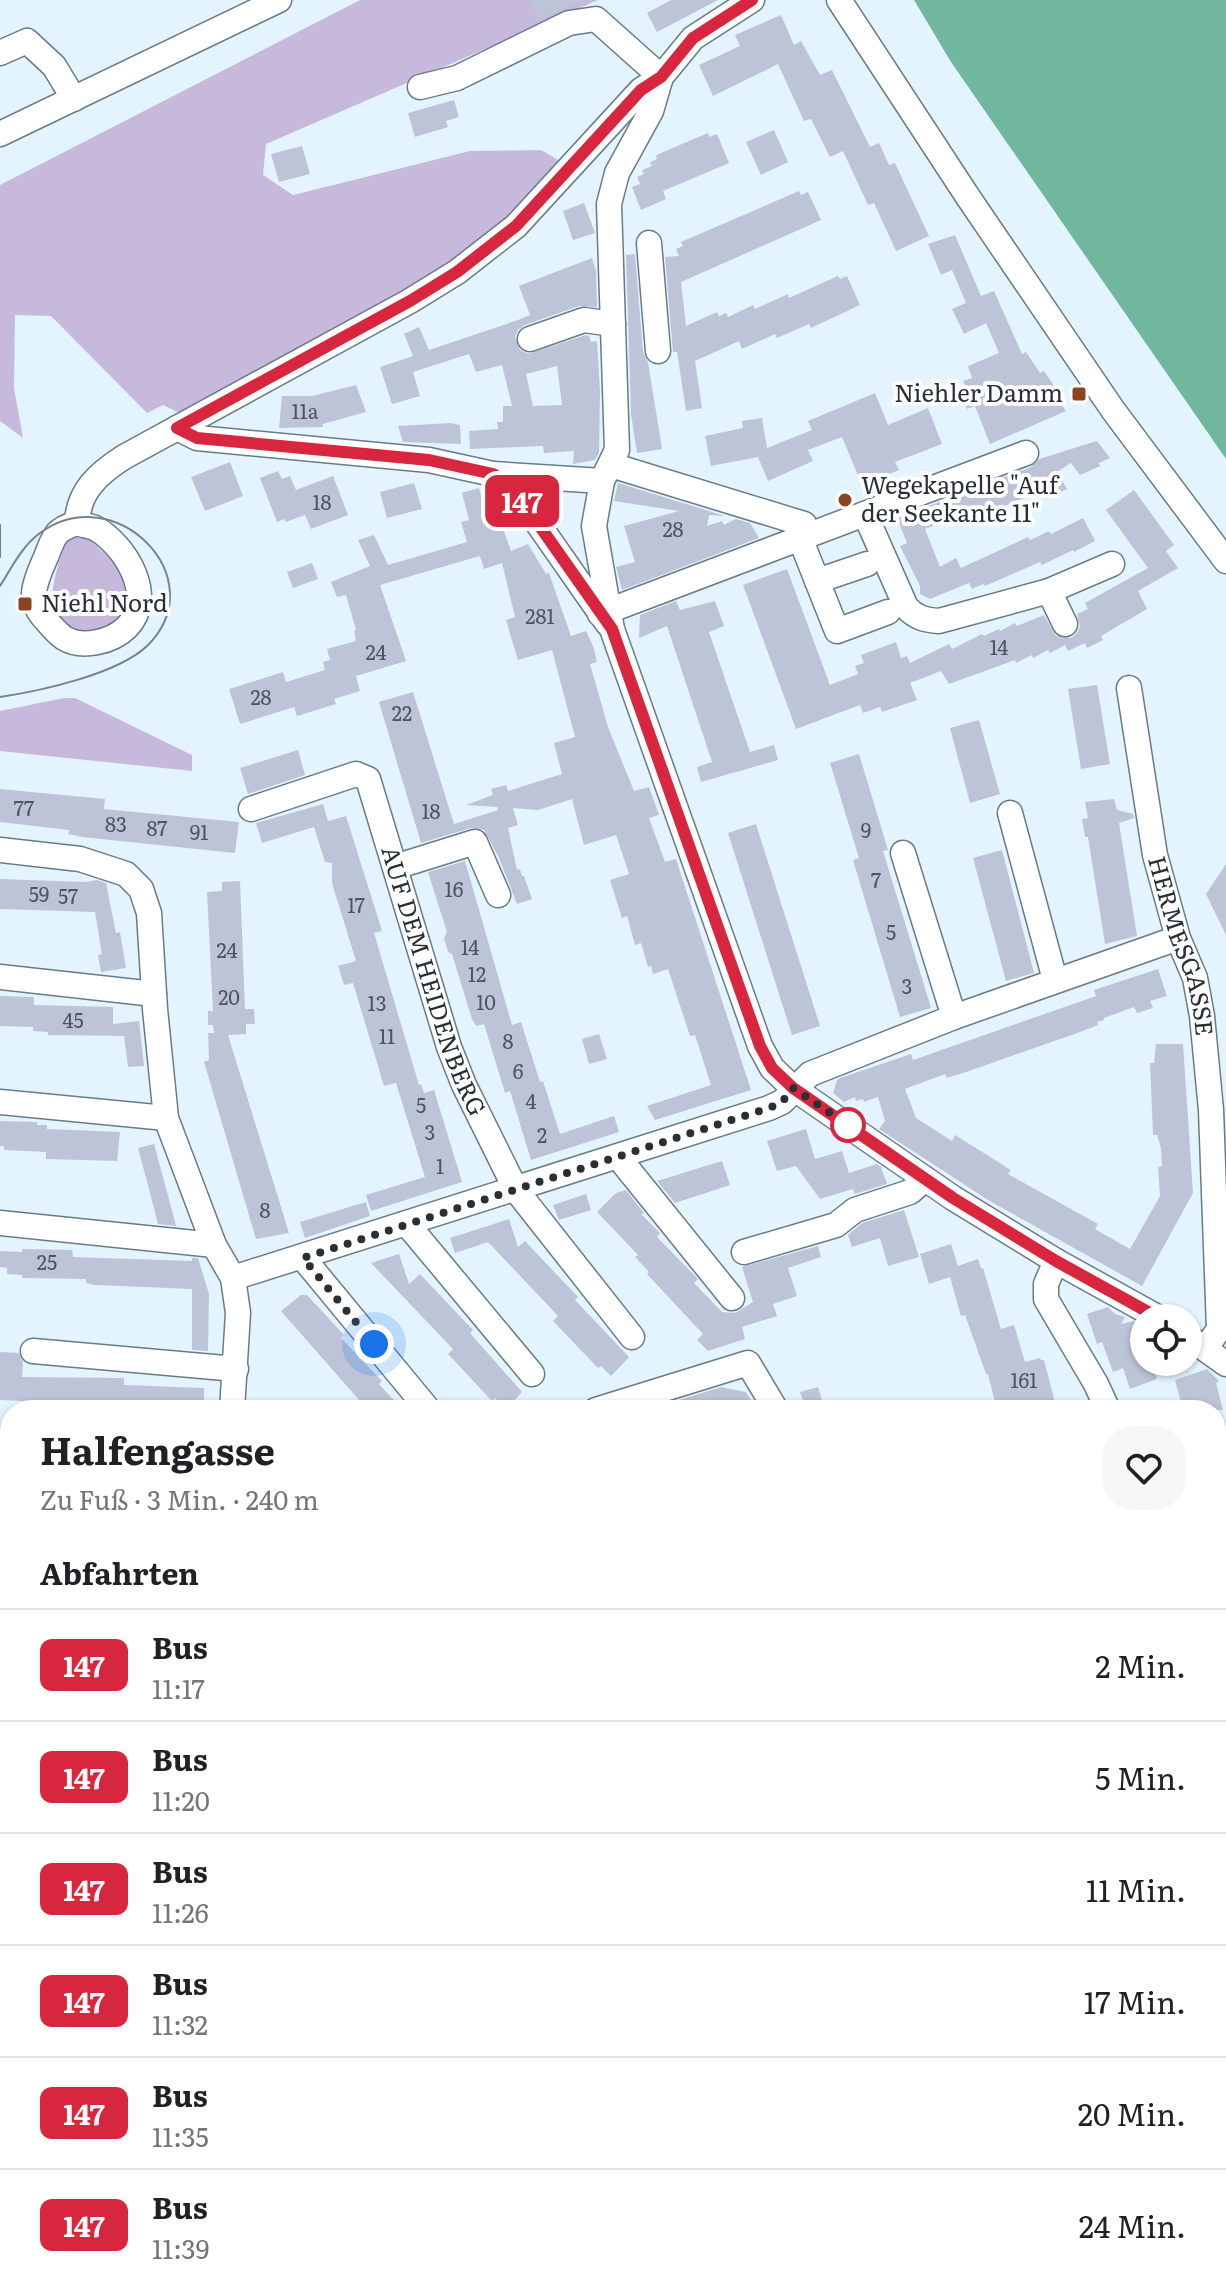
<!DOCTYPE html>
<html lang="de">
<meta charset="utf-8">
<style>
body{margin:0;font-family:Literata,serif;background:#f6f6f6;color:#202124;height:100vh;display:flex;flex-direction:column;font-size:30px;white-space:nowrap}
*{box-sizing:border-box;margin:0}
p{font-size:26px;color:#757577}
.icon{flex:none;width:44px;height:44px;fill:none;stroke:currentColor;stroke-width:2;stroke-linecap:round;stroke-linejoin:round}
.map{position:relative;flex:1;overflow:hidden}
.drawer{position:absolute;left:0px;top:1400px;width:1226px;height:896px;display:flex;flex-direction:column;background:#fff;border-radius:32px 32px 0 0;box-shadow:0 2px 6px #0004}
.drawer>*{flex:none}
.badge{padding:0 16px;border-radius:12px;font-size:28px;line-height:52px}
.buttons{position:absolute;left:1130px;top:1304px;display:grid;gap:16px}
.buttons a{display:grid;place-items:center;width:72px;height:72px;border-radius:50%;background:#fff;box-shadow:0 2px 6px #0004;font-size:40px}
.you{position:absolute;width:40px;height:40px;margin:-20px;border:6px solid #fff;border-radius:50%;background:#1a73e8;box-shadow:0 0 0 12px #1a73e833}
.map>.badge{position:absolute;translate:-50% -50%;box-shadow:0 0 0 4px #fff}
h2{padding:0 40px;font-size:30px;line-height:72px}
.round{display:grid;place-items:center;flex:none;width:84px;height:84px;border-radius:32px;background:#f6f6f6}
.head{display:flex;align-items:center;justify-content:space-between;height:136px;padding:0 40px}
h1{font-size:38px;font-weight:700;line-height:60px}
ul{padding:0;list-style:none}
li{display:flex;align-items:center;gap:24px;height:112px;padding:0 40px;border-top:2px solid #e0e0e0}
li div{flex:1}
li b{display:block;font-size:30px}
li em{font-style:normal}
li .badge{min-width:88px;font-weight:700;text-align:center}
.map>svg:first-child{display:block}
.green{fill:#c7b9dc}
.water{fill:#71b79e}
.building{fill:#bdc4d7;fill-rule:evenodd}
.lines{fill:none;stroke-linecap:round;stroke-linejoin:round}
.minor-casing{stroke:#697b86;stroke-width:27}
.highway-casing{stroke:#697b86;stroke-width:37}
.minor{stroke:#fff;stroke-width:24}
.highway{stroke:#fff;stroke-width:34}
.tram{stroke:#77838a;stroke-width:2}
.line-casing{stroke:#fff;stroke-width:18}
.line{stroke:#d7263d;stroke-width:12}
.walk{stroke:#283035;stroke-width:8;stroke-dasharray:0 14.4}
.poi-dot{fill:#8b4321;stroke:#fefefe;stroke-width:3}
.stop-dot{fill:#fff;stroke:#d7263d;stroke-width:4}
.labels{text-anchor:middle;stroke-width:8;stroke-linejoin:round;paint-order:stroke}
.number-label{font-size:20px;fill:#4d555e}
.poi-label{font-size:24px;fill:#283035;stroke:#fefefe;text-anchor:start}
.street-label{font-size:24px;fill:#283035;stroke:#fefefe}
</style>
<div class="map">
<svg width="1226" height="2296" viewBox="0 0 1226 2296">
<rect width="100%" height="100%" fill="#e3f4fe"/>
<g class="green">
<path d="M360 0H598L266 144 263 175 293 195 470 151 541 150 565 164 480 245 412 287 184 415 163 405 147 413 51 316 15 315 14 388 23 438 0 421V185Z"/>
<path d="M85 535 122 570 131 596C128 603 125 613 120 618 104 637 65 636 55 611 47 590 61 558 67 537Z"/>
<path d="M64 698H75L192 755V771L0 751V711Z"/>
<path d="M10 1896V2112L0 2106V1905Z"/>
<path d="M326 2286H892L886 2296H346Z"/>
</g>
<path class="water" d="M914 0H1226V459L951 62Z"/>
<g class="building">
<path d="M529 0H584L538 20Z"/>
<path d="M671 0H718L657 32 647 13Z"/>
<path d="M781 15 794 45 801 41 820 75 832 70 870 147 879 143 889 165 895 163 929 236 896 251 874 203 868 205 843 151 830 157 811 119 804 121 778 64 713 96 699 65 740 46 735 35Z"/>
<path d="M454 100 459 117 446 121 448 127 415 137 408 113Z"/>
<path d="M774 130 788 162 761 175 746 142Z"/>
<path d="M708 133 709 137 717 134 729 163 663 191 666 199 641 210 632 187 640 184 637 177 644 174 642 170 652 166 650 162 657 159 656 155Z"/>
<path d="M302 146 310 174 279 182 271 154Z"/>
<path d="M799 191 801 195 808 192 821 220 681 282 686 326 717 312 719 316 726 313 728 317 753 305 755 309 788 294 789 298 838 276 840 279 847 276 860 305 811 328 809 324 777 338 775 334 742 349 739 341 695 361 702 408 686 411 677 352H673L665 257 679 256 676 249 683 246 681 242Z"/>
<path d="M584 203 595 233 573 240 563 211Z"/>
<path d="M955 235 981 296 994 291 1022 354 1026 352 1040 373 1044 371 1057 390 1052 392 1066 411 990 444 975 406 967 409 959 387 965 385 963 381 972 378 968 366 999 353 986 323 964 334 952 309 966 303 952 270 941 275 928 244Z"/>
<path d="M635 254 643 352 648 362 662 449 637 453 631 414 626 255Z"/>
<path d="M592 258 596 271 597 307 579 306 525 325 518 330 515 337 520 350 528 354 586 335 589 336 591 342 597 341 600 392 599 453 595 460 573 464 574 451 544 453 543 446 470 449 469 431 498 429 497 422H503V406H512L502 365 476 372 469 354 413 372 420 396 392 404 380 367 413 356 404 334 419 327 429 350 518 320 530 315 519 286ZM557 366 562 405 533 406 526 374Z"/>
<path d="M356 385 366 412 323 424V427L279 428 282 396H312Z"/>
<path d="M875 393 888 425 928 408 942 444 895 462 899 470 862 485 842 437 808 450 813 461 768 481 758 457 711 466 705 436 743 428 742 421 762 418 767 448 812 430 808 421Z"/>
<path d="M450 423 460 425 461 444 403 442 398 426Z"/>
<path d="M1097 441 1110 458 1099 463 1100 466 1080 475 1071 463 1057 472 1067 489 1045 499 1041 491 956 526 953 518 925 529 940 567 956 558 961 568 1028 537 1030 540 1049 531 1051 534 1083 518 1095 541 1074 552 1073 550 1042 565 1040 562 985 586 983 584 972 589 969 583 930 599 920 594V586L900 546 907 543 897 518 1031 467 1039 459Z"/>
<path d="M230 462 243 496 205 511 191 477Z"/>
<path d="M278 471 282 479 290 476 296 490 333 476 348 515 311 529 305 515 286 522 284 519 277 522 260 478Z"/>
<path d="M414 483 422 509 387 518 380 492Z"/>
<path d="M618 483 725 516 709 515 707 526 722 521 724 525 736 519 750 523 759 538 622 590 616 567 635 562 624 526 679 511 614 501Z"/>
<path d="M479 488 486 515 497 512 511 551 528 544 546 574 549 573 571 636 586 631 593 646 597 662 590 664 608 727 634 791 649 787 659 815 649 818 665 862 676 859 751 1090 655 1120 647 1106 711 1085 695 1035 690 1036 668 969 653 974 651 966 648 967 641 943 635 945 627 916 622 918 610 880 629 874 616 835 584 845 572 799 538 810 513 808 518 825 508 828 517 870 520 869 522 876H524L532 899 517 904 499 858 484 830 471 828 421 843 379 702 413 692 454 824 498 810 497 807 466 805 493 795 491 789 506 785 508 791 562 774 554 743 575 737 552 650 518 660 506 620 515 617 502 563 484 569 480 556 380 585 406 661 356 676 360 691 334 699 336 704 297 716 294 707 240 724 229 689 283 672 286 682 325 670 323 662 330 660 327 649 356 641 354 631 356 630 346 595 337 597 331 582 370 566 358 540 374 535 388 565 467 542 461 522 469 520 462 493Z"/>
<path d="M1134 490 1174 545 1166 551 1178 568 1138 591 1147 609 1101 636 1103 640 1087 648 1085 643 1068 651 1065 645 1050 653 1048 650 1033 658 1032 655 1016 663 1015 660 949 684 941 671 910 683 917 700 882 712 880 707 863 713 860 705 796 729 743 585 787 569 830 685 858 674 855 666 864 663 861 655 896 642 901 658 907 656 910 663 949 644 952 649 982 634 984 636 999 629 1000 631 1015 623 1017 626 1044 615 1056 636 1071 638 1077 633 1080 626 1077 614 1088 609 1085 603 1148 568 1106 510Z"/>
<path d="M312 563 318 579 293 588 287 572Z"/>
<path d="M676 601 680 610 715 601 724 626 709 632 750 752 774 745 778 760 701 782 697 767 712 762 667 626 639 638 640 615Z"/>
<path d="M1097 685 1110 764 1081 769 1068 689Z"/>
<path d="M979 720 1000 794 970 803 950 728Z"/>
<path d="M298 750 305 775 248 794 240 768Z"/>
<path d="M859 754 888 850 883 851 931 1008 900 1017 853 860 859 858 830 763Z"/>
<path d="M0 789 105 799 104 809 239 822 235 853 82 837 68 834 69 830 0 822Z"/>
<path d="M1114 799 1117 810 1133 814 1134 818 1119 823 1137 936 1105 944 1088 837H1085L1082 819 1088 818 1085 802Z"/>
<path d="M323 804 328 821 346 816 382 931 374 933 419 1085 421 1084 424 1093 434 1090 462 1182 371 1211 366 1195 425 1177 396 1083 384 1086 353 983 344 985 338 966 356 961 332 883V863L325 862 314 827 262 843 256 823Z"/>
<path d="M756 824 820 1026 792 1035 728 833Z"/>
<path d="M1002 850 1034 973 1006 981 973 858Z"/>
<path d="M465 861 512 1025 521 1022 540 1082 543 1081 560 1134 614 1116 619 1132 531 1160 510 1091 505 1093 484 1024 476 1026 472 1019 452 954 448 952 444 938 447 932 428 872Z"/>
<path d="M1226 864V935L1206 894Z"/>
<path d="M0 879 86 882 97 880 106 883 116 933 120 932 126 968 101 972 98 955 102 954 95 912 0 909Z"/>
<path d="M240 881 245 1009H254L255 1024H246V1034L228 1035 289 1233 256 1239 204 1062 209 1060 208 1033H214L213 1025H208V1011H213L207 892 222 891V882Z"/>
<path d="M1158 969 1167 996 1150 1001 1153 1008 1137 1013 1134 1007 1104 1018V1020L1097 1022 1098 1025 1080 1032 966 1072 947 1078 945 1074 905 1089 916 1118 952 1141 955 1135 1011 1170 1008 1174 1098 1224 1095 1229 1130 1249 1160 1196 1158 1167 1162 1166 1161 1148 1157 1135H1153L1150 1063H1154L1156 1044H1183L1193 1193 1142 1286 988 1200 879 1129 885 1121 878 1097 864 1102 863 1099 856 1101 855 1097 844 1102 833 1093 837 1080 840 1078 911 1054 913 1060 1096 996 1094 990Z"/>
<path d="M0 996 34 997V1005L113 1007V1024L139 1021 144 1066 128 1067 124 1036 48 1035V1032L33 1031V1027L0 1026Z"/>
<path d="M599 1034 607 1059 589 1064 582 1039Z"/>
<path d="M0 1121 37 1122V1125H47V1129L120 1132 117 1161 46 1159V1152L4 1150V1146H0Z"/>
<path d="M806 1129 815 1159 842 1151 849 1173 877 1164 881 1167 887 1184 855 1194 853 1189 820 1199 796 1166 777 1171 767 1141Z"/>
<path d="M154 1144 170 1203 176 1226 158 1224 151 1197 138 1148Z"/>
<path d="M722 1161 730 1185 675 1203 657 1181Z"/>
<path d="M626 1190 644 1213 641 1214 660 1233 657 1237 698 1279 694 1283 722 1312 735 1313 753 1302 742 1267 818 1246 821 1257 788 1268 797 1296 773 1304 777 1316 742 1327 745 1339 708 1351 697 1340 703 1334 647 1274 649 1272 635 1257 638 1255 597 1212 616 1193Z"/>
<path d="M586 1194 591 1210 559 1220 553 1205Z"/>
<path d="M366 1202 370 1216 305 1238 300 1222Z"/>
<path d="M904 1210 919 1257 888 1266 880 1238 852 1247 848 1235 862 1223Z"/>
<path d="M509 1219 518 1247 525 1241 578 1297 575 1300 629 1357 611 1376 601 1366 598 1368 553 1321 558 1316 488 1242 455 1253 450 1238Z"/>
<path d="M951 1244 958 1266 978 1259 981 1268H983L1001 1329 1014 1325 1025 1362 1040 1358 1041 1360H1044L1057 1410H997L988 1374H986L965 1315 961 1316 950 1277 929 1284 920 1254Z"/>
<path d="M22 1249 72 1250 73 1257 192 1261V1258H198L209 1294 208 1351 192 1350V1289L95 1285 86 1283V1279L22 1278V1275L7 1274V1268L0 1267V1251L22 1252Z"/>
<path d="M399 1254 409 1284 420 1274 473 1330 470 1333 522 1392 506 1409 495 1398 492 1401 448 1354 453 1349 371 1263Z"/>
<path d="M301 1295H307L344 1335 341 1338 382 1381 379 1384 403 1410H351L360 1401 281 1311Z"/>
<path d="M1108 1307 1115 1314 1125 1317 1121 1324 1134 1321 1144 1343V1362H1151L1157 1379 1130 1389 1123 1368 1113 1372 1102 1342 1097 1344 1087 1314Z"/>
<path d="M0 1352 19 1353 23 1362 22 1377 124 1378V1385L204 1388V1410H124V1408L59 1406V1403L44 1402 0 1400Z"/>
<path d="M1207 1369 1219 1381 1216 1383 1223 1410H1183L1175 1380Z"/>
<path d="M721 1387 746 1392 757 1410H647Z"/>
<path d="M818 1387 825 1410H806L800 1392Z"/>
</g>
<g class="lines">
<defs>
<g id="minor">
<path d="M752 0 693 38 661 77 651 111 617 173 609 204 617 450 602 481 594 526 612 629 760 1046 772 1068 793 1088 953 1198 1056 1261 1159 1318"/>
<path d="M839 0 968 197 1113 410 1226 561"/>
<path d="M0 53 27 41 54 66 74 99"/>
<path d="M420 87 457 78 569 23 596 19 661 77"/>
<path d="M0 134 279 0"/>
<path d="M649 243 658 351"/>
<path d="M530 339 584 320 613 324"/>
<path d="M177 428 197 438 429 460 493 474 602 481"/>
<path d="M611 465 804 524 809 535"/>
<path d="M493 474 513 488 608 624"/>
<path d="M865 514 906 607C916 618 925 620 939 621L1049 591 1112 564"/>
<path d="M77 523C78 491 99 473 124 457L410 301 457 272 516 226 641 90 661 77"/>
<path d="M77 523C82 525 90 526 95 528 125 545 157 596 127 627 112 642 82 649 64 638 57 633 51 626 46 620 39 613 34 604 34 593 35 581 41 568 46 557 54 537 54 530 77 523Z"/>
<path d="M800 538 837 631 888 612"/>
<path d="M817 581 867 564"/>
<path d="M1049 591 1065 624"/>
<path d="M600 614 1026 453"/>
<path id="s1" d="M1129 688 1155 855 1178 938 1195 978 1202 1016 1211 1110 1219 1329 1206 1348"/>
<path id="s2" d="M251 809 356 774 368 779 449 1047 464 1085 516 1190 632 1337"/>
<path d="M1010 813 1055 980"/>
<path d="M0 850 80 859 126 874 141 889 149 913 155 1009 166 1118 214 1245 233 1278 238 1313 232 1410"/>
<path d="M903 853 954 1017"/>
<path d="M395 867 475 842 498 895"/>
<path d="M0 977 154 994"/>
<path d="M0 1102 166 1118"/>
<path d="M619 1158 732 1298"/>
<path d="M0 1223 214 1245"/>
<path d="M407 1224 532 1374"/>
<path d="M744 1252 836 1225 855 1210 910 1192 925 1179"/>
<path d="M303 1258 427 1408"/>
<path d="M1056 1261 1046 1284V1299L1096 1384 1108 1410"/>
<path d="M233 1278 769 1108 782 1102 810 1074 954 1017 1178 938"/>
<path d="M1188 1337 1226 1364"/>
<path d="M33 1351 236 1369"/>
<path d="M596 1410 748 1363 776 1410"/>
<path d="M0 1507 10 1506"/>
<path d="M1216 1598 1226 1545"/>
<path d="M1216 1713 1226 1751"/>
<path d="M1216 1886 1226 1882"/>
<path d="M929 2296 936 2286"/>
</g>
<g id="highway">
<path d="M0 2227 10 2233"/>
<path d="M0 2285 25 2296"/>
<path d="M113 2286 132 2296"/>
</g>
</defs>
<use href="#minor" class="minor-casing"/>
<use href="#highway" class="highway-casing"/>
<use href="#minor" class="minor"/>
<use href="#highway" class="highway"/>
<g class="tram">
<path d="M0 525V557"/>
<path d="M0 586C12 567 22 546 40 533 114 478 215 577 148 645 119 674 40 691 0 697"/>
</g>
</g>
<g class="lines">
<defs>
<path id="line" d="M752 0 693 38 661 77 641 90 516 226 457 272 410 301 177 428 197 438 429 460 493 474 513 488 612 629 760 1046 772 1068 793 1088 953 1198 1056 1261 1159 1318"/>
</defs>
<use href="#line" class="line-casing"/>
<use href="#line" class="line"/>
<path class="walk" d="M374 1344 303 1258 769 1108 782 1102 793 1088 848 1125"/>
</g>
<g class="poi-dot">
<rect x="1071" y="386" width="16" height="16" rx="4"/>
<circle cx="845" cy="500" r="8"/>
<rect x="17" y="596" width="16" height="16" rx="4"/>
</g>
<circle class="stop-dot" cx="848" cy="1125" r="16"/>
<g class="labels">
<g class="number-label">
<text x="305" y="419">11a</text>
<text x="322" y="510">18</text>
<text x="673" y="537">28</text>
<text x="540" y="624">281</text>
<text x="999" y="655">14</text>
<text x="376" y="660">24</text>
<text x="261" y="705">28</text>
<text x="402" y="721">22</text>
<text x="24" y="816">77</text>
<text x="431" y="819">18</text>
<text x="116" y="832">83</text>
<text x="157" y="836">87</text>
<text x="866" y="838">9</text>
<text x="199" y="840">91</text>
<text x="876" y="888">7</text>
<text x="454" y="897">16</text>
<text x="39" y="902">59</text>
<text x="68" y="904">57</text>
<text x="356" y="913">17</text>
<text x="891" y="940">5</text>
<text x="470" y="955">14</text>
<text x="227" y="958">24</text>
<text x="477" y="982">12</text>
<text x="907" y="994">3</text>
<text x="229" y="1005">20</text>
<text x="486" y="1010">10</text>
<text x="377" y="1011">13</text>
<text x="73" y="1028">45</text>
<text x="387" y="1044">11</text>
<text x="508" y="1049">8</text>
<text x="518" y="1079">6</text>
<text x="531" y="1109">4</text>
<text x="421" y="1113">5</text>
<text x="430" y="1140">3</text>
<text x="542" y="1143">2</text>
<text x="440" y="1174">1</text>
<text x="265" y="1218">8</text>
<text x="47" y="1270">25</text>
<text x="1024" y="1388">161</text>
</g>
<g class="poi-label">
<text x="1063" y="402" text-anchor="end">Niehler Damm</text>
<text x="861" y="494">Wegekapelle "Auf<tspan x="861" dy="28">der Seekante 11"</tspan></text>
<text x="41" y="612">Niehl Nord</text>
</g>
<g class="street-label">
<text dy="8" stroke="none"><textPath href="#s1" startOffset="264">HERMESGASSE</textPath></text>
<text dy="8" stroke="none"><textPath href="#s2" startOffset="336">AUF DEM HEIDENBERG</textPath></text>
</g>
</g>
</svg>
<div class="buttons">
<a><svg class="icon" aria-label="locate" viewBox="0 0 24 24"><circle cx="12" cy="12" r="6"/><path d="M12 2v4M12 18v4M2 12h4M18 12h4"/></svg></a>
</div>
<div class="you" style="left:374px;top:1344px"></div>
<b class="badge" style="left:522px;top:501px;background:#d7263d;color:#fff">147</b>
<section class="drawer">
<div class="head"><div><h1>Halfengasse</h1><p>Zu Fuß · 3 Min. · 240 m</p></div><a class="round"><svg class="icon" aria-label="heart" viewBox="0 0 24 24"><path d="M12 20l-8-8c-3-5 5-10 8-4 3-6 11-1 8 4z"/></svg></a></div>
<h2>Abfahrten</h2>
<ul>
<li><span class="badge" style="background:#d7263d;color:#fff">147</span><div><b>Bus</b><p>11:17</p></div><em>2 Min.</em></li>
<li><span class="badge" style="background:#d7263d;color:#fff">147</span><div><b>Bus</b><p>11:20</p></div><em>5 Min.</em></li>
<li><span class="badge" style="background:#d7263d;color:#fff">147</span><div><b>Bus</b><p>11:26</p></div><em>11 Min.</em></li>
<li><span class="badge" style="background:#d7263d;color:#fff">147</span><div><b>Bus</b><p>11:32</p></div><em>17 Min.</em></li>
<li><span class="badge" style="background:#d7263d;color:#fff">147</span><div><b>Bus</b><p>11:35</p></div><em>20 Min.</em></li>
<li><span class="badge" style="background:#d7263d;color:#fff">147</span><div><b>Bus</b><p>11:39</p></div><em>24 Min.</em></li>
</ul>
</section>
</div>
